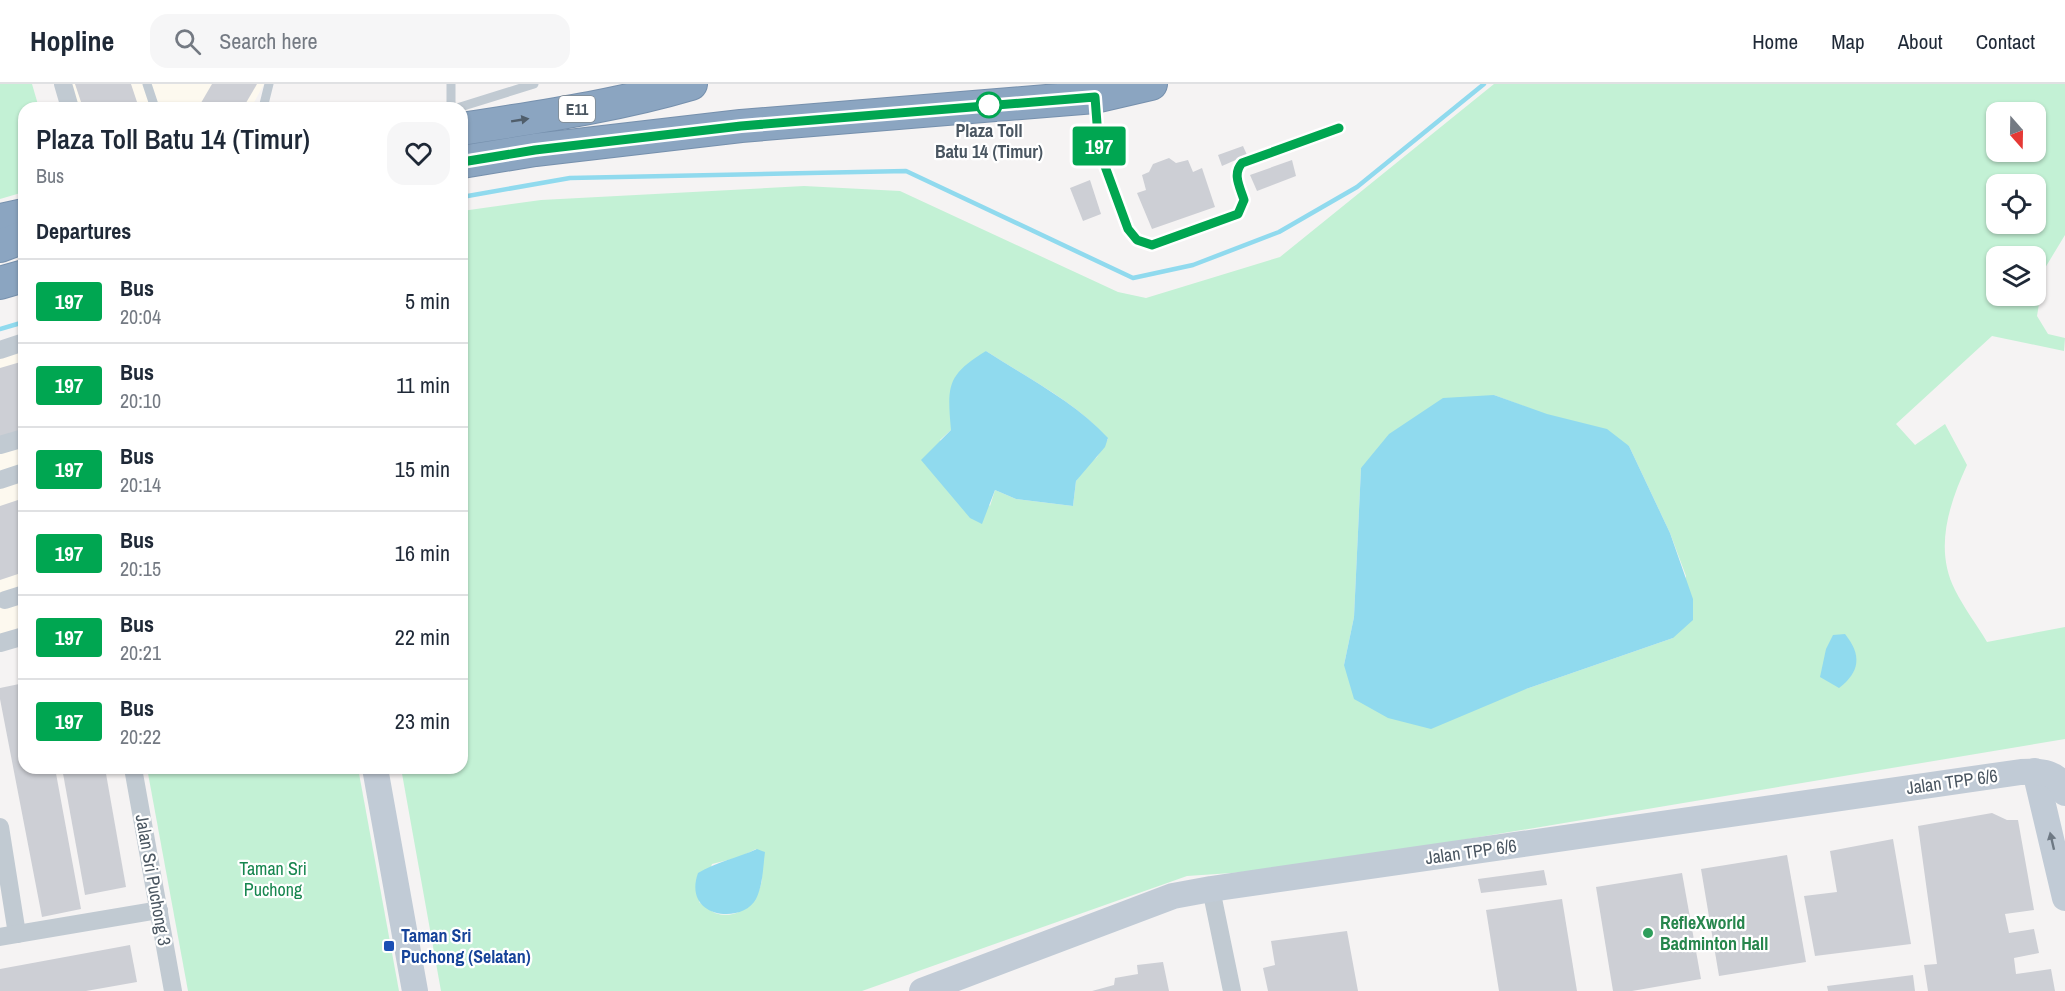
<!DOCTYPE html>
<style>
body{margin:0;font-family:"Archivo Narrow",sans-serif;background:#f6f6f7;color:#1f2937;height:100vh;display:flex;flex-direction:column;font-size:22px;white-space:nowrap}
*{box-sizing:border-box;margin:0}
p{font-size:20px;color:#747a83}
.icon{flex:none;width:33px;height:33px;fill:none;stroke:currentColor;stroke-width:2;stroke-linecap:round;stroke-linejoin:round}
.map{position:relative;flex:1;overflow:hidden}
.side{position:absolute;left:18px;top:18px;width:450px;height:672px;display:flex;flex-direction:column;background:#fff;border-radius:18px;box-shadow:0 2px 4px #0004}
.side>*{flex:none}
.badge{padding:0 12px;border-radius:4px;font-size:21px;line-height:39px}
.needle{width:39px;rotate:160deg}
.controls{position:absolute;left:1986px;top:18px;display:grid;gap:12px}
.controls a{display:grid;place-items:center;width:60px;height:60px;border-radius:12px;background:#fff;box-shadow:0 2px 4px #0004;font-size:30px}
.map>.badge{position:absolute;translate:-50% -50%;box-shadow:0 0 0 3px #fff}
h2{padding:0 18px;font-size:22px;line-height:54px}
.round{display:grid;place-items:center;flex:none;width:63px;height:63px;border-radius:18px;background:#f6f6f7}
.head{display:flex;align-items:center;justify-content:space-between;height:102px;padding:0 18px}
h1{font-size:28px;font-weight:600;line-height:45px}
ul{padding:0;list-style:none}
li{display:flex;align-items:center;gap:18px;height:84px;padding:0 18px;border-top:2px solid #e0e1e3}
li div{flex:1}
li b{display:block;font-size:22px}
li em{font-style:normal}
li .badge{min-width:66px;font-weight:700;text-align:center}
header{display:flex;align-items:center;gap:36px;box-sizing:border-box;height:84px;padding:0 30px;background:#fff;border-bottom:2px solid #e0e1e3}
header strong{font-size:28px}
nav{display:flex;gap:33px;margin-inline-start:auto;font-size:21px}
.search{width:420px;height:54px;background:#f6f6f7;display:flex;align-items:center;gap:15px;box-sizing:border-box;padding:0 21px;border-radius:18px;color:#747a83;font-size:22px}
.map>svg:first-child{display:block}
.commercial{fill:#fdf9ef}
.green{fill:#c3f1d5;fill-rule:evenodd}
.water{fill:#90daee}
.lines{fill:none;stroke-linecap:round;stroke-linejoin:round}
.stream{stroke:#90daee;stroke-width:4.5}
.building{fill:#cdcfd5}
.highway-casing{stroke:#7690ad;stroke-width:34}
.lane{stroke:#c1cad2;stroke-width:9}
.street{stroke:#c1cad2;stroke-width:18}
.secondary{stroke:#c1cbd6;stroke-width:26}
.highway{stroke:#8ba5c1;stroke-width:32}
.oneway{fill:#505e6b}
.oneway2{fill:#6e7984}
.line-casing{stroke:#fff;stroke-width:14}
.line{stroke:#00a651;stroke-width:9}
.stop-dot{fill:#fff;stroke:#00a651;stroke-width:3}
.leisure-dot{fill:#2e9e5b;stroke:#fff;stroke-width:2}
.transit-dot{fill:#1a4fb4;stroke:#fff;stroke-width:2}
.labels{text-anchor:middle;stroke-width:4.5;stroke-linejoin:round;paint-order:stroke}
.shield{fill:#fff;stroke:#808990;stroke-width:1.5}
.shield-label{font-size:16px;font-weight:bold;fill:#4a5661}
.stop-label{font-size:18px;font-weight:bold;fill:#4a5661;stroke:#fff}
.street-label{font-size:18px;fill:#4a5661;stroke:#fff}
.park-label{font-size:18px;fill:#17864f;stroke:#fff}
.leisure-label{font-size:18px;font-weight:bold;fill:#27864d;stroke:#fff;text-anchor:start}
.transit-label{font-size:18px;font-weight:bold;fill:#164399;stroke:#fff;text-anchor:start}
</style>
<header>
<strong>Hopline</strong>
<div class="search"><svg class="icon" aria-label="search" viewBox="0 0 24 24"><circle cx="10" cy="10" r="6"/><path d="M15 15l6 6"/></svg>Search here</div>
<nav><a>Home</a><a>Map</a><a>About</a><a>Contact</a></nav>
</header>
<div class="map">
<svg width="2065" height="907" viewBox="0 0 2065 907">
<rect width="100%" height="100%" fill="#f5f3f3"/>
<g class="commercial">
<path d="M71 0H264L251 24H79Z"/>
<path d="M24 266V545L0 553V273Z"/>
</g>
<g class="green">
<path d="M0 0H32L39 24H24V108L0 115Z"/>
<path d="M1494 0H2065V151L2045 184 2037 232 2048 250 2065 254 2064 267 1992 252 1896 340 1915 361 1945 340 1967 381C1949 420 1934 465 1955 506 1964 524 1977 541 1987 558L2065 543V655L1289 785 1187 792 862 907H441L401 684H462V127L541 116 804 102 900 107 1118 208 1146 214 1280 173ZM1996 28H2036V68H1996ZM1996 100H2036V140H1996ZM1996 172H2036V212H1996ZM986 267C1027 294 1075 317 1108 355L1097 373 1086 382 1076 397 1073 422 1016 415 995 406 990 422 940 356 951 346ZM1494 311 1629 362 1670 449 1686 492 1673 554 1526 605 1344 581 1354 533 1361 384ZM756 765C758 772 762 781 762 788 764 812 741 838 715 829 710 826 704 822 699 818L712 780 740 773Z"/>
<path d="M147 684H358L399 907H188Z"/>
</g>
<g class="water">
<path d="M986 267C1027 294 1075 318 1108 354L1105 363 1076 397 1073 422 1016 415 995 406 982 440 970 434 921 376 951 346C947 301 947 291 986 267Z"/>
<path d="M1494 311 1547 330 1607 345 1629 362 1670 449 1693 515V536L1673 554 1526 605 1431 645 1388 634 1354 615 1344 581 1354 533 1361 384 1389 350 1443 314Z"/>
<path d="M1845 550C1862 571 1860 588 1839 604L1820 593 1826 565 1833 551Z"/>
<path d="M757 765 765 768C763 783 763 801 756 815 742 841 682 834 698 789 716 778 737 774 757 765Z"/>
</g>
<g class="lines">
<g class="stream">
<path d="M462 113 570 94 906 87 1133 194 1193 181 1279 148 1357 103 1484 0"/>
<path d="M0 245 24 238"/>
</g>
</g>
<g class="building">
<path d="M75 0H131L139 24H83Z"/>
<path d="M212 0H257L243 24H198Z"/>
<path d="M1243 62 1247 71 1222 82 1218 71Z"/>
<path d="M1169 74 1176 79 1188 76 1193 88 1202 84 1215 123 1152 145 1137 109 1146 106 1142 91 1149 88 1153 80Z"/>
<path d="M1292 76 1296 92 1257 107 1250 91Z"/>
<path d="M1090 96 1101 130 1083 137 1070 104Z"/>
<path d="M24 277V347L0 354V284Z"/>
<path d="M24 414V488L0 496V422Z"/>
<path d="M24 599V684H55L81 825 42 833 0 615V604Z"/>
<path d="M62 684H105L126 803 85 811Z"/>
<path d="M1992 729 2007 736H2018L2034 826 2005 830 2009 849 2034 845 2039 869 2014 874 2016 890 2051 885 2055 907H1928L1924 881 1937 880 1918 742Z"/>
<path d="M1893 755 1911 860 1815 872 1804 812 1837 808 1830 767Z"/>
<path d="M1787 771 1806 878 1719 892 1701 785Z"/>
<path d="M1544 786 1547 801 1481 809 1478 795Z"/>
<path d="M1682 789 1701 895 1632 907H1613L1596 803Z"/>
<path d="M1562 815 1577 907H1499L1486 826Z"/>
<path d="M1347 847 1358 907H1268L1263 884 1275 881 1271 857Z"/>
<path d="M130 861 137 898 86 907H0V885Z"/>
<path d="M1163 878 1169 907H1092L1114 901 1115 894 1138 890 1137 881Z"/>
<path d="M1913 891 1915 907H1828L1827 902Z"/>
</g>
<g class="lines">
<defs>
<g id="highway">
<path d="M462 45C538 33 617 22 691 0"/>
<path d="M462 78 535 66 741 42 1095 13 1151 0"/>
<path d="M0 136 24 131"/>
<path d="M0 162 24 153"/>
<path d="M0 199 24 192"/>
</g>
</defs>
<use href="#highway" class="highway-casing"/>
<g class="lane">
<path d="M147 0 155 24"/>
<path d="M451 0V24"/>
<path d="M1095 16 1099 66 1128 145 1137 156 1145 160H1160L1238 131 1244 116C1240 103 1232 90 1243 79L1339 44"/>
<path d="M263 24 269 0"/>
<path d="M457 24 534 0"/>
</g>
<g class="street">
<path d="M63 0 70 24"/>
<path d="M0 266 24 258"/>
<path d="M0 361 24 354"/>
<path d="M0 396 24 388"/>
<path d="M5 516 24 510"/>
<path d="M0 559 24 552"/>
<path d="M133 684 173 907"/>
<path d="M0 743 17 850"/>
<path d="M1211 805 1232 907"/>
<path d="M0 853 159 826"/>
</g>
<g class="secondary">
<path d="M375 684 415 907"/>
<path d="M2035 687 2065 814"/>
<path d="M922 907 1173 812 1211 805 2021 688C2040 687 2060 687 2065 709"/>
</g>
<use href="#highway" class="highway"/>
</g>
<defs><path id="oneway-solid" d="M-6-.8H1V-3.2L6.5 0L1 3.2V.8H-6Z" transform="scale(1.5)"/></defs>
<use class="oneway" href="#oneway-solid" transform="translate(520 36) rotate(-9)"/>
<use class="oneway2" href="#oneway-solid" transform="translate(2052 757) rotate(-103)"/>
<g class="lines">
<defs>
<path id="line" d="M462 78 535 66 741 42 1095 13 1099 66 1128 145 1137 156 1152 161 1238 130 1244 116C1240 103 1232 90 1242 79L1339 44"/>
</defs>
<use href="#line" class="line-casing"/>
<use href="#line" class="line"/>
</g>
<circle class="stop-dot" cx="989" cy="21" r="12"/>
<circle class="leisure-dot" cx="1648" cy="849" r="6"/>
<rect class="transit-dot" x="383" y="856" width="12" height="12" rx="3"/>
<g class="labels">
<rect class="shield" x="559" y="12" width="36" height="26" rx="4.5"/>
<g class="shield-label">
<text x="577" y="31">E11</text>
</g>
<g class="stop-label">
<text x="989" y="53">Plaza Toll<tspan x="989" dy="21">Batu 14 (Timur)</tspan></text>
</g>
<g class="street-label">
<text transform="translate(1952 698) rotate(-8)" y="6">Jalan TPP 6/6</text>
<text transform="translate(1471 768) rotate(-8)" y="6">Jalan TPP 6/6</text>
<text transform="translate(153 796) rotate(80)" y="6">Jalan Sri Puchong 3</text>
</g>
<g class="park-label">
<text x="273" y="791">Taman Sri<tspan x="273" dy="21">Puchong</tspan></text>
</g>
<g class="leisure-label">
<text x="1660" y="845">RefleXworld<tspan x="1660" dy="21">Badminton Hall</tspan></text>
</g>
<g class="transit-label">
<text x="401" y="858">Taman Sri<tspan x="401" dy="21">Puchong (Selatan)</tspan></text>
</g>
</g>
</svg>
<div class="controls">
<a><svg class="needle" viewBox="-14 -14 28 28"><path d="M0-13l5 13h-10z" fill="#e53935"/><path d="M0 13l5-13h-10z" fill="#747a83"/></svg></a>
<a><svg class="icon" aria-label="locate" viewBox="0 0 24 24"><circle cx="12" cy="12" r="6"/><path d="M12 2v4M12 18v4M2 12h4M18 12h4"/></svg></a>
<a><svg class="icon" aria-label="layers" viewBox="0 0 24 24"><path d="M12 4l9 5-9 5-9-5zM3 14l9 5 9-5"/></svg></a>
</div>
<b class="badge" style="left:1099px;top:62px;background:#00a651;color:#fff">197</b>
<section class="side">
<div class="head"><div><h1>Plaza Toll Batu 14 (Timur)</h1><p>Bus</p></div><a class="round"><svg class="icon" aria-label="heart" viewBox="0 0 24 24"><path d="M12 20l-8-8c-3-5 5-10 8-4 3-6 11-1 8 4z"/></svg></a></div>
<h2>Departures</h2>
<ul>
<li><span class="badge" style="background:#00a651;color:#fff">197</span><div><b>Bus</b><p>20:04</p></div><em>5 min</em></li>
<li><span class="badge" style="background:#00a651;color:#fff">197</span><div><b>Bus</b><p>20:10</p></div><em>11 min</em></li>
<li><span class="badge" style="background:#00a651;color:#fff">197</span><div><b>Bus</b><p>20:14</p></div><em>15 min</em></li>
<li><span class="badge" style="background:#00a651;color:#fff">197</span><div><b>Bus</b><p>20:15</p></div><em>16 min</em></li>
<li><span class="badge" style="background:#00a651;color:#fff">197</span><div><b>Bus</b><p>20:21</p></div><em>22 min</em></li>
<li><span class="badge" style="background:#00a651;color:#fff">197</span><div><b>Bus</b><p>20:22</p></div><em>23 min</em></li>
</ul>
</section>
</div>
